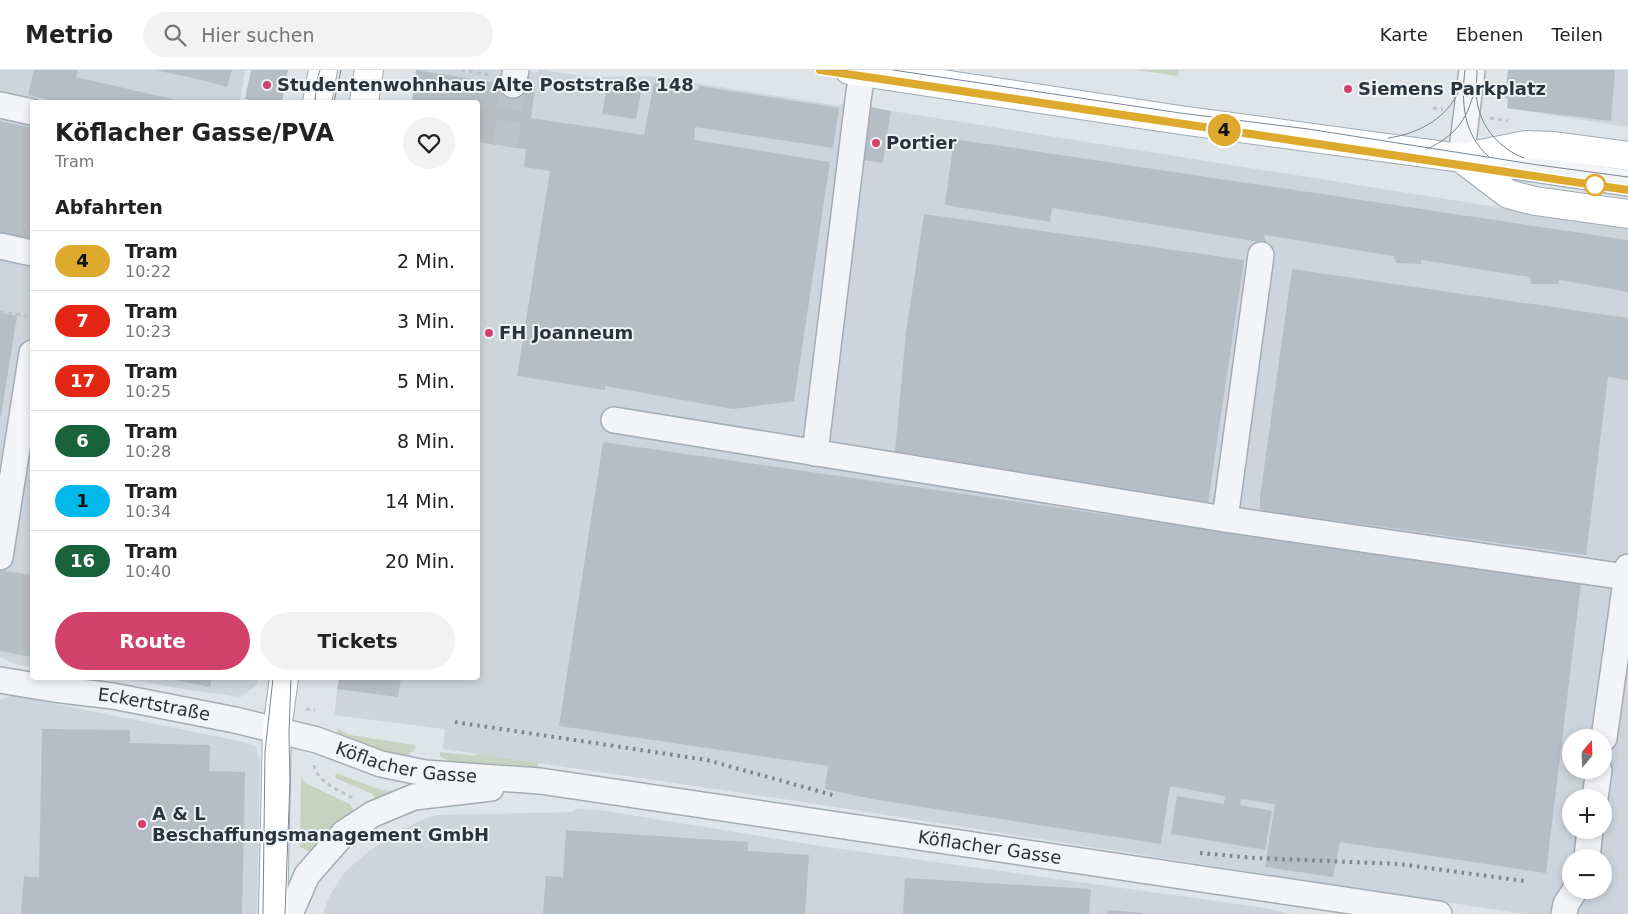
<!DOCTYPE html>
<html lang="de">
<meta charset="utf-8">
<style>
body{margin:0;font-family:"DejaVu Sans",sans-serif;background:#f2f2f2;color:#222;height:100vh;display:flex;flex-direction:column;font-size:19px;white-space:nowrap}
*{box-sizing:border-box;margin:0}
p{font-size:16px;color:#767676}
.icon{flex:none;width:28px;height:28px;fill:none;stroke:currentColor;stroke-width:2;stroke-linecap:round;stroke-linejoin:round}
.map{position:relative;flex:1;overflow:hidden}
.details{position:absolute;left:30px;top:30px;width:450px;height:580px;display:flex;flex-direction:column;background:#fff;border-radius:5px;box-shadow:0 2px 8px #0003}
.details>*{flex:none}
.badge{padding:0 10px;border-radius:16px;font-size:18px;line-height:32px}
.needle{width:32px;rotate:19deg}
.fabs{position:absolute;left:1562px;top:659px;display:grid;gap:10px}
.fabs a{display:grid;place-items:center;width:50px;height:50px;border-radius:50%;background:#fff;box-shadow:0 2px 8px #0003;font-size:25px}
.map>.badge{position:absolute;translate:-50% -50%;box-shadow:0 0 0 2px #fff}
h2{padding:0 25px;font-size:19px;line-height:45px}
.round{display:grid;place-items:center;flex:none;width:52px;height:52px;border-radius:26px;background:#f2f2f2}
.headline{display:flex;align-items:center;justify-content:space-between;height:85px;padding:0 25px}
h1{font-size:24px;font-weight:800;line-height:38px}
.button{display:flex;gap:10px;margin-top:auto;padding:10px 25px}
.button a{flex:1;height:58px;border-radius:30px;background:#d0426c;color:#fff;font-size:20px;font-weight:800;line-height:58px;text-align:center}
.button a+a{background:#f2f2f2;color:#222}
ul{padding:0;list-style:none}
li{display:flex;align-items:center;gap:15px;height:60px;padding:0 25px;border-top:1px solid #e0e0e0}
li div{flex:1}
li b{display:block;font-size:19px}
li em{font-style:normal}
li .badge{min-width:55px;font-weight:700;text-align:center}
header{display:flex;align-items:center;gap:30px;box-sizing:border-box;height:70px;padding:0 25px;background:#fff;border-bottom:1px solid #e0e0e0}
header strong{font-size:24px}
nav{display:flex;gap:28px;margin-inline-start:auto;font-size:18px}
.search{width:350px;height:45px;background:#f2f2f2;display:flex;align-items:center;gap:12px;box-sizing:border-box;padding:0 18px;border-radius:28px;color:#767676;font-size:19px}
.map>svg:first-child{display:block}
.built{fill:#cdd4db;fill-rule:evenodd}
.green{fill:#c7d3c0}
.building{fill:#b6bec5}
.lines{fill:none;stroke-linecap:round;stroke-linejoin:round}
.minor-tunnel{stroke:#bac1c7;stroke-width:25;stroke-dasharray:25 12;stroke-linecap:butt}
.minor-casing{stroke:#a4acb3;stroke-width:28}
.major-casing{stroke:#9eaab4;stroke-width:30}
.path{stroke:#bdc2c7;stroke-width:3;stroke-dasharray:4 4;stroke-linecap:butt}
.minor{stroke:#f2f4f7;stroke-width:25}
.major{stroke:#fff;stroke-width:28}
.tram{stroke:#788692;stroke-width:1}
.rail{stroke:#788692;stroke-width:4;stroke-dasharray:2.5 5;stroke-linecap:butt}
.line-casing{stroke:#fff;stroke-width:11}
.line{stroke:#deaa2e;stroke-width:8}
.poi-dot{fill:#d0426c;stroke:#eff3f6;stroke-width:2}
.stop-dot{fill:#fff;stroke:#deaa2e;stroke-width:2.5}
.labels{text-anchor:middle;stroke-width:4;stroke-linejoin:round;paint-order:stroke}
.poi-label{font-size:18px;font-weight:bold;fill:#283440;stroke:#eff3f6;text-anchor:start}
.street-label{font-size:18px;fill:#283440;stroke:#eff3f6}
</style>
<header>
<strong>Metrio</strong>
<div class="search"><svg class="icon" aria-label="search" viewBox="0 0 24 24"><circle cx="10" cy="10" r="6"/><path d="M15 15l6 6"/></svg>Hier suchen</div>
<nav><a>Karte</a><a>Ebenen</a><a>Teilen</a></nav>
</header>
<div class="map">
<svg width="1628" height="844" viewBox="0 0 1628 844">
<rect width="100%" height="100%" fill="#dfe4e9"/>
<g class="built">
<path d="M0 0H245L240 32H32V597L15 594 0 587Z"/>
<path d="M416 0H523L537 2 540 0H544L588 7 650 6 841 36 842 33 1628 158V844H1523L783 729 443 679 445 659 334 645 339 608H478V32H412ZM1571 668H1604V700H1571ZM1571 728H1604V760H1571ZM1571 788H1604V820H1571Z"/>
<path d="M1508 0H1628V57L1507 38 1508 29 1505 28Z"/>
<path d="M90 608H258L257 615 241 627 188 620 135 610Z"/>
<path d="M11 625 244 672 256 677 260 692 257 844H0V630Z"/>
<path d="M576 739 600 740 820 776 1259 837 1292 844H323L330 825 345 802 365 784 389 767 425 748 438 745 573 742Z"/>
</g>
<g class="green">
<path d="M1137 0H1179L1178 6Z"/>
<path d="M338 659 350 665 414 675 416 678 408 685 399 686 337 665Z"/>
<path d="M440 682 475 686 477 684 538 693V698L498 694 451 692 440 686Z"/>
<path d="M336 703 381 720 393 721 395 724 378 733 372 724 338 709 335 707Z"/>
<path d="M301 707 305 713 350 734 356 745 312 783 300 777Z"/>
</g>
<g class="building">
<path d="M34 0H78L76 7 185 32H59L28 25Z"/>
<path d="M155 0H232L227 17 202 10Z"/>
<path d="M251 0H288L282 32H261L245 29Z"/>
<path d="M416 0 535 19 531 48 644 65 654 13 698 21 700 16 839 38 833 78 695 57 694 70 830 92 794 331 733 339 605 316V320L517 306 550 101 524 97 526 79 478 72V32H412Z"/>
<path d="M1508 0H1615L1611 51 1507 38 1508 29 1505 28Z"/>
<path d="M607 17 641 22 636 49 602 44Z"/>
<path d="M871 37 891 41 883 93 863 90Z"/>
<path d="M0 51 32 58V169L0 162Z"/>
<path d="M954 69 1628 170V222L1559 210 1558 214H1531L1530 207 1421 190V194L1396 193 1394 186 1264 165 1266 173 1052 138 1050 152 945 135Z"/>
<path d="M924 144 1244 190 1208 433 895 382 906 262Z"/>
<path d="M1292 199 1628 248V310L1608 307 1586 485 1260 440V427Z"/>
<path d="M0 243 17 246 1 346 0 345Z"/>
<path d="M603 372 1581 513 1546 803 1340 772 1333 807 1265 797 1275 734 1241 729 1240 735 1272 741 1265 780 1171 764 1177 726 1224 734 1225 726 1170 716 1161 774 877 730 825 719 828 696 559 656Z"/>
<path d="M0 500 32 505V587L0 581Z"/>
<path d="M165 608H212L210 617Z"/>
<path d="M339 608H401L398 627 337 619Z"/>
<path d="M42 659 130 660V673L210 675 209 701 245 702 242 844H21L24 806 39 808Z"/>
<path d="M566 760 748 772V781L809 785 805 844H543L546 806 563 807Z"/>
<path d="M905 808 1091 819 1089 844H903Z"/>
<path d="M1108 840 1143 843V844H1107Z"/>
</g>
<g class="lines">
<path class="minor-tunnel" d="M505 76 513 15"/>
<defs>
<g id="minor">
<path d="M1472 0 1461 88 1628 113"/>
<path d="M513 15 516 0"/>
<path d="M0 35 32 42"/>
<path d="M0 176 32 183"/>
<path d="M614 350 1225 449 1626 507"/>
<path d="M815 383 858 30 862 2"/>
<path d="M1225 449 1261 185"/>
<path d="M0 487 32 283"/>
<path id="s1" d="M0 610 54 619 113 626 235 650 317 670 381 694 425 703 540 711 1439 844"/>
<path d="M1604 668 1628 497"/>
<path d="M1595 728 1599 700"/>
<path d="M1587 788 1590 760"/>
<path d="M290 844 307 805 344 763 373 744 414 727 491 718"/>
<path d="M1564 844 1566 834 1575 820"/>
</g>
<g id="major">
<path d="M849 0 1180 50 1461 88 1526 75 1554 76 1628 86"/>
<path d="M317 32 323 0"/>
<path d="M364 32 369 0"/>
<path d="M1461 88 1508 124 1535 131 1628 144"/>
<path d="M273 844 277 660 284 608"/>
</g>
</defs>
<use href="#minor" class="minor-casing"/>
<use href="#major" class="major-casing"/>
<g class="path">
<path d="M461 0 490 5"/>
<path d="M1433 38 1443 39"/>
<path d="M1490 48 1508 51"/>
<path d="M0 242 23 245 32 250"/>
<path d="M306 639 315 640"/>
<path d="M314 695C317 712 338 720 353 728"/>
</g>
<use href="#minor" class="minor"/>
<use href="#major" class="major"/>
<g class="tram">
<path d="M820 0 1539 108 1628 120"/>
<path d="M893 0 1180 43 1308 59 1538 95 1628 107"/>
<path d="M1465 0C1461 32 1463 64 1489 87"/>
<path d="M1477 0C1477 10 1475 21 1477 31 1481 58 1500 79 1524 88"/>
<path d="M315 32 317 10 320 0"/>
<path d="M334 32 341 0"/>
<path d="M1388 68C1419 64 1450 47 1461 16"/>
<path d="M1427 79C1458 65 1469 46 1476 14"/>
<path d="M263 844 265 682 273 608"/>
<path d="M285 844 290 711 289 663 291 608"/>
</g>
<g class="rail">
<path d="M455 652 707 690 836 726"/>
<path d="M1200 783 1255 788 1399 794 1524 811"/>
</g>
</g>
<g class="lines">
<defs>
<path id="line" d="M820 0 1628 120"/>
</defs>
<use href="#line" class="line-casing"/>
<use href="#line" class="line"/>
</g>
<g class="poi-dot">
<circle cx="267" cy="15" r="5"/>
<circle cx="1348" cy="19" r="5"/>
<circle cx="876" cy="73" r="5"/>
<circle cx="489" cy="263" r="5"/>
<circle cx="142" cy="754" r="5"/>
</g>
<circle class="stop-dot" cx="1595" cy="115" r="10"/>
<g class="labels">
<g class="poi-label">
<text x="277" y="21">Studentenwohnhaus Alte Poststraße 148</text>
<text x="1358" y="25">Siemens Parkplatz</text>
<text x="886" y="79">Portier</text>
<text x="499" y="269">FH Joanneum</text>
<text x="152" y="750">A &amp; L<tspan x="152" dy="21">Beschaffungsmanagement GmbH</tspan></text>
</g>
<g class="street-label">
<text dy="6" stroke="none"><textPath href="#s1" startOffset="156">Eckertstraße</textPath></text>
<text dy="6" stroke="none"><textPath href="#s1" startOffset="416">Köflacher Gasse</textPath></text>
<text dy="6" stroke="none"><textPath href="#s1" startOffset="1006">Köflacher Gasse</textPath></text>
</g>
</g>
</svg>
<div class="fabs">
<a><svg class="needle" viewBox="-14 -14 28 28"><path d="M0-13l5 13h-10z" fill="#e53935"/><path d="M0 13l5-13h-10z" fill="#767676"/></svg></a>
<a>+</a>
<a>−</a>
</div>
<b class="badge" style="left:1224px;top:60px;background:#deaa2e;color:#111">4</b>
<section class="details">
<div class="headline"><div><h1>Köflacher Gasse/PVA</h1><p>Tram</p></div><a class="round"><svg class="icon" aria-label="heart" viewBox="0 0 24 24"><path d="M12 20l-8-8c-3-5 5-10 8-4 3-6 11-1 8 4z"/></svg></a></div>
<h2>Abfahrten</h2>
<ul>
<li><span class="badge" style="background:#deaa2e;color:#111">4</span><div><b>Tram</b><p>10:22</p></div><em>2 Min.</em></li>
<li><span class="badge" style="background:#e42714;color:#fff">7</span><div><b>Tram</b><p>10:23</p></div><em>3 Min.</em></li>
<li><span class="badge" style="background:#e42714;color:#fff">17</span><div><b>Tram</b><p>10:25</p></div><em>5 Min.</em></li>
<li><span class="badge" style="background:#19633a;color:#fff">6</span><div><b>Tram</b><p>10:28</p></div><em>8 Min.</em></li>
<li><span class="badge" style="background:#00b8ea;color:#111">1</span><div><b>Tram</b><p>10:34</p></div><em>14 Min.</em></li>
<li><span class="badge" style="background:#19633a;color:#fff">16</span><div><b>Tram</b><p>10:40</p></div><em>20 Min.</em></li>
</ul>
<div class="button"><a>Route</a><a>Tickets</a></div>
</section>
</div>
